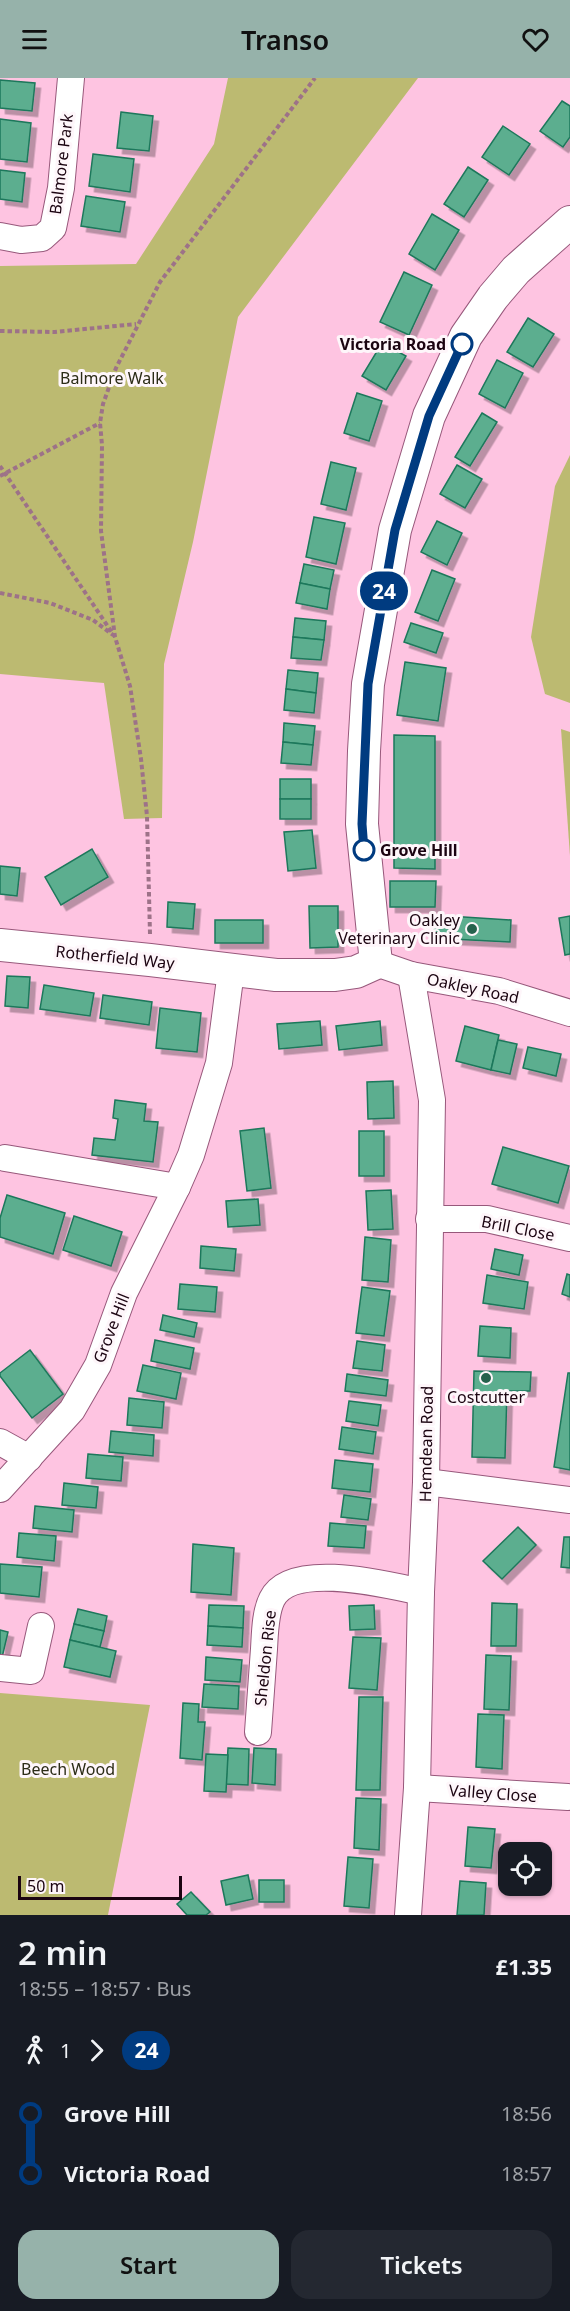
<!DOCTYPE html>
<meta charset="utf-8">
<style>
body{margin:0;font-family:"Noto Sans",sans-serif;background:#242831;color:#f1f3f6;height:100vh;display:flex;flex-direction:column;font-size:22px;white-space:nowrap}
*{box-sizing:border-box;margin:0}
p{font-size:20px;color:#9ea1a6}
.icon{flex:none;width:33px;height:33px;fill:none;stroke:currentColor;stroke-width:2;stroke-linecap:round;stroke-linejoin:round}
.map{position:relative;height:1837px;overflow:hidden}
.side{display:flex;flex-direction:column;background:#171b24;flex:1}
.side>*{flex:none}
.badge{padding:0 12px;border-radius:20px;font-size:21px;line-height:39px}
.buttons{position:absolute;left:498px;top:1764px;display:grid;gap:12px}
.buttons a{display:grid;place-items:center;width:54px;height:54px;border-radius:12px;background:#171b24;box-shadow:0 2px 4px #0004;font-size:30px}
.scale{position:absolute;left:18px;bottom:15px;width:164px;box-sizing:border-box;padding-left:6px;border:3px solid #1b0411;border-top:0;font-size:16px;line-height:21px;white-space:nowrap;color:#1b0411;-webkit-text-stroke:4px #fef6fa;paint-order:stroke}
.map>.badge{position:absolute;translate:-50% -50%;box-shadow:0 0 0 3px #fff}
.legs{display:flex;align-items:center;gap:9px;height:66px;padding:0 18px;font-size:20px}
.legs p{margin-inline-start:auto}
.summary{display:flex;align-items:center;justify-content:space-between;height:102px;padding:0 18px}
h1{font-size:33px;font-weight:600;line-height:45px}
.button{display:flex;gap:12px;margin-top:auto;padding:12px 18px}
.button a{flex:1;height:69px;border-radius:18px;background:#96b2aa;color:#111;font-size:24px;font-weight:600;line-height:69px;text-align:center}
.button a+a{background:#242831;color:#f1f3f6}
ul{padding:0 18px;list-style:none}
li{display:flex;align-items:center;gap:21px;height:60px;font-size:22px}
li i{display:grid;place-items:center;width:9px;height:100%;margin:0 8px;background:currentColor}
li i::after{content:'';width:15px;height:15px;margin:-8px;border:4px solid;border-radius:50%;background:#171b24}
li p{margin-inline-start:auto}
li:first-child i{background:linear-gradient(#0000 50%,currentColor 0)}
li:last-child i{background:linear-gradient(currentColor 50%,#0000 0)}
header{display:flex;justify-content:space-between;align-items:center;height:78px;padding:0 18px;background:#96b2aa;color:#111;font-size:27px;font-weight:600}
.map>svg:first-child{display:block}
.green{fill:#bcba71}
.building{fill:#5bae8f;stroke:#1e785b;stroke-width:1.5;filter:url(#shadow)}
.lines{fill:none;stroke-linecap:round;stroke-linejoin:round}
.minor-casing{stroke:#97587b;stroke-width:28}
.tertiary-casing{stroke:#97587b;stroke-width:34}
.path{stroke:#9d7288;stroke-width:4;stroke-dasharray:4.5 3;stroke-linecap:butt}
.minor{stroke:#fff;stroke-width:26}
.tertiary{stroke:#fff;stroke-width:32}
.line-1-casing{stroke:#fff;stroke-width:14}
.line-1{stroke:#003b80;stroke-width:9}
.stop-1-dot{fill:#fff;stroke:#003b80;stroke-width:3}
.poi-dot{fill:#26624d;stroke:#fef6fa;stroke-width:2}
.labels{text-anchor:middle;stroke-width:6;stroke-linejoin:round;paint-order:stroke}
.street-label{font-size:16px;fill:#1b0411;stroke:#fef6fa}
.stop-label{font-size:16px;font-weight:bold;fill:#1b0411;stroke:#fef6fa;text-anchor:end}
.park-label{font-size:16px;fill:#2c2c17;stroke:#fef6fa}
.poi-label{font-size:16px;fill:#1b0411;stroke:#fef6fa;text-anchor:end}
</style>
<header><svg class="icon" aria-label="menu" viewBox="0 0 24 24"><path d="M4 6h16M4 12h16M4 18h16"/></svg>Transo<svg class="icon" aria-label="heart" viewBox="0 0 24 24"><path d="M12 20l-8-8c-3-5 5-10 8-4 3-6 11-1 8 4z"/></svg></header>
<div class="map">
<svg width="570" height="1837" viewBox="0 0 570 1837">
<defs>
<filter id="shadow"><feDropShadow dx="5.5" dy="5.5" stdDeviation="0" flood-color="#0004"/></filter>
</defs>
<rect width="100%" height="100%" fill="#fec4e1"/>
<g class="green">
<path d="M228 0H418L238 239 193 464 164 586 162 740 124 741 104 605 0 596V188L136 186 214 66Z"/>
<path d="M570 377V625L545 616 531 559 555 408Z"/>
<path d="M561 651 570 654V778Z"/>
<path d="M0 1615 150 1627 108 1837H0Z"/>
</g>
<g class="building">
<path d="M0 2 35 5 32 33 0 30Z"/>
<path d="M562 23 570 28V59L563 69 540 53Z"/>
<path d="M121 34 153 38 149 73 117 70Z"/>
<path d="M0 41 31 45 27 84 0 81Z"/>
<path d="M503 48 530 66 509 97 482 79Z"/>
<path d="M93 76 134 81 130 114 89 108Z"/>
<path d="M468 89 488 102 464 139 444 126Z"/>
<path d="M0 92 25 95 22 124 0 121Z"/>
<path d="M86 118 125 124 120 154 81 148Z"/>
<path d="M432 136 459 152 435 192 409 176Z"/>
<path d="M404 194 432 207 409 257 380 244Z"/>
<path d="M528 240 554 256 533 289 507 274Z"/>
<path d="M382 265 406 278 386 312 362 298Z"/>
<path d="M497 282 523 295 505 330 479 316Z"/>
<path d="M357 315 382 323 369 363 344 355Z"/>
<path d="M482 335 497 344 470 388 455 379Z"/>
<path d="M331 384 356 390 346 432 321 426Z"/>
<path d="M457 387 482 401 465 430 440 416Z"/>
<path d="M314 439 345 445 336 486 306 479Z"/>
<path d="M437 443 462 455 447 487 421 474Z"/>
<path d="M304 486 334 492 330 511 300 505Z"/>
<path d="M432 492 455 501 438 543 415 534Z"/>
<path d="M300 505 330 511 327 531 296 525Z"/>
<path d="M295 540 326 543 324 562 293 559Z"/>
<path d="M411 545 443 555 436 575 404 564Z"/>
<path d="M293 559 324 562 321 582 291 580Z"/>
<path d="M405 584 446 590 438 643 397 637Z"/>
<path d="M288 592 318 595 316 615 286 611Z"/>
<path d="M286 611 316 615 314 635 284 632Z"/>
<path d="M284 645 315 648 313 667 283 664Z"/>
<path d="M394 657 435 658V791L394 790Z"/>
<path d="M283 664 313 667 311 687 281 685Z"/>
<rect x="280" y="701" width="31" height="20"/>
<rect x="280" y="721" width="31" height="20"/>
<path d="M312 752 316 790 288 793 284 754Z"/>
<path d="M92 771 108 799 61 827 45 799Z"/>
<path d="M0 788 20 790 17 818 0 816Z"/>
<path d="M390 803H436L435 829H390Z"/>
<path d="M168 824 195 826 193 851 167 849Z"/>
<path d="M309 828H338V869L310 870Z"/>
<path d="M433 837 511 842 510 864 432 860Z"/>
<path d="M570 838V876L565 877 559 840Z"/>
<rect x="215" y="842" width="48" height="23"/>
<path d="M7 898 30 899 28 930 5 928Z"/>
<path d="M44 907 94 915 90 938 40 931Z"/>
<path d="M103 917 152 924 149 947 100 940Z"/>
<path d="M160 930 201 935 197 974 156 970Z"/>
<path d="M320 943 322 967 279 971 277 946Z"/>
<path d="M380 943 382 967 339 972 336 948Z"/>
<path d="M465 948 499 957 491 992 456 983Z"/>
<path d="M498 962 517 966 510 996 491 992Z"/>
<path d="M528 969 561 976 556 998 523 990Z"/>
<path d="M393 1003 394 1040 368 1041 367 1004Z"/>
<path d="M115 1022 146 1026 144 1043 158 1044 153 1084 92 1077 94 1060 115 1062 118 1041 113 1040Z"/>
<path d="M264 1050 271 1110 247 1113 240 1053Z"/>
<rect x="359" y="1053" width="25" height="45"/>
<path d="M503 1069 569 1088 558 1125 492 1106Z"/>
<path d="M391 1112 393 1151 368 1152 366 1113Z"/>
<path d="M7 1117 65 1135 53 1176 0 1159V1140Z"/>
<path d="M258 1121 260 1147 228 1149 226 1123Z"/>
<path d="M74 1138 122 1154 111 1188 63 1172Z"/>
<path d="M365 1159 391 1162 388 1204 362 1202Z"/>
<path d="M201 1168 236 1171 234 1193 200 1190Z"/>
<path d="M495 1171 523 1177 519 1197 491 1191Z"/>
<path d="M567 1196 570 1197V1219L562 1216Z"/>
<path d="M487 1197 528 1204 524 1231 483 1225Z"/>
<path d="M180 1206 217 1209 215 1234 178 1231Z"/>
<path d="M362 1209 390 1213 384 1258 356 1255Z"/>
<path d="M163 1237 197 1245 194 1259 160 1252Z"/>
<path d="M480 1248 511 1250 510 1280 478 1278Z"/>
<path d="M155 1262 194 1270 190 1291 151 1283Z"/>
<path d="M357 1263 385 1267 382 1293 353 1290Z"/>
<path d="M30 1272 63 1316 32 1340 0 1298V1295Z"/>
<path d="M143 1287 181 1295 176 1321 137 1313Z"/>
<path d="M474 1293 531 1294 530 1313H507L505 1380 472 1379Z"/>
<path d="M568 1295H570V1392L554 1389Z"/>
<path d="M347 1296 388 1302 386 1318 345 1313Z"/>
<path d="M129 1320 164 1324 162 1350 127 1347Z"/>
<path d="M349 1323 381 1327 378 1348 346 1343Z"/>
<path d="M342 1349 376 1354 373 1376 339 1371Z"/>
<path d="M111 1353 154 1357 153 1378 109 1374Z"/>
<path d="M88 1376 123 1379 121 1403 86 1400Z"/>
<path d="M335 1382 373 1386 370 1414 332 1410Z"/>
<path d="M64 1405 98 1409 96 1430 62 1427Z"/>
<path d="M344 1417 371 1421 368 1442 341 1439Z"/>
<path d="M35 1428 74 1432 72 1454 33 1450Z"/>
<path d="M330 1445 366 1448 364 1470 328 1468Z"/>
<path d="M518 1449 536 1467 502 1501 483 1483Z"/>
<path d="M19 1455 56 1458 54 1483 17 1479Z"/>
<path d="M564 1459H570V1490L561 1489Z"/>
<path d="M193 1466 234 1470 231 1517 191 1514Z"/>
<path d="M0 1486 42 1489 39 1519 0 1515Z"/>
<path d="M492 1525 517 1526 516 1568H491Z"/>
<path d="M209 1527 244 1528 243 1550 208 1548Z"/>
<path d="M374 1527 375 1551 350 1552 349 1528Z"/>
<path d="M78 1531 107 1538 104 1553 74 1546Z"/>
<path d="M74 1546 104 1553 100 1569 70 1562Z"/>
<path d="M208 1548 243 1550 242 1569 207 1567Z"/>
<path d="M0 1552 8 1554 1 1584H0Z"/>
<path d="M353 1559 381 1560 377 1612 349 1610Z"/>
<path d="M70 1562 116 1573 110 1599 64 1589Z"/>
<path d="M486 1577 511 1578 509 1632 484 1631Z"/>
<path d="M206 1579 242 1582 240 1604 205 1602Z"/>
<path d="M204 1606 239 1608 238 1631 202 1629Z"/>
<path d="M359 1619H383L380 1712H356Z"/>
<path d="M183 1625 199 1626 198 1644H205L202 1682 180 1680Z"/>
<path d="M478 1636 504 1637 502 1691 476 1689Z"/>
<path d="M228 1670 249 1671 248 1707 226 1706Z"/>
<path d="M254 1670 276 1671 275 1707 252 1705Z"/>
<path d="M206 1676 228 1677 226 1714 204 1713Z"/>
<path d="M356 1720 381 1721 379 1772 354 1770Z"/>
<path d="M468 1749 495 1751 491 1790 465 1788Z"/>
<path d="M348 1779 373 1781 369 1830 344 1828Z"/>
<path d="M248 1797 253 1821 226 1827 221 1803Z"/>
<rect x="259" y="1802" width="25" height="22"/>
<path d="M460 1803 486 1805 484 1837H457Z"/>
<path d="M191 1814 210 1834 206 1837H187L177 1826Z"/>
</g>
<g class="lines">
<defs>
<g id="minor">
<path d="M0 158 21 162 42 160 53 150 61 110 71 0"/>
<path d="M376 885 411 897 499 913 570 935"/>
<path d="M5 1080 177 1109"/>
<path d="M429 1141H487L570 1160"/>
<path d="M0 1364 29 1380"/>
<path d="M426 1404 570 1422"/>
<path d="M0 1411 72 1332 98 1287 124 1215 177 1109 191 1077 219 985 231 893"/>
<path d="M0 1590 31 1593 41 1548"/>
<path d="M258 1654C260 1626 262 1598 264 1571 265 1555 265 1535 272 1521 291 1482 388 1507 421 1514"/>
<path d="M417 1710 568 1719"/>
<path d="M408 1837 417 1710 421 1514 426 1404 432 1022 411 897"/>
</g>
<path id="tertiary" d="M0 867 150 882 276 897H335L356 894 376 885 362 746 364 673 368 606 395 452 429 338 466 258 493 219 516 192 570 144"/>
</defs>
<use href="#minor" class="minor-casing"/>
<use href="#tertiary" class="tertiary-casing"/>
<g class="path">
<path d="M0 253 55 254 136 246"/>
<path d="M0 388 115 559"/>
<path d="M0 398 100 345"/>
<path d="M0 515 50 525 93 542 113 557"/>
<path d="M150 856 147 738 141 681 130 608 115 559 101 453 102 367 100 345 103 326 116 290 160 204 315 0"/>
</g>
<use href="#minor" class="minor"/>
<use href="#tertiary" class="tertiary"/>
</g>
<g class="lines">
<defs>
<path id="line-1" d="M364 772 362 746 368 606 395 452 429 338 462 266"/>
</defs>
<use href="#line-1" class="line-1-casing"/>
<use href="#line-1" class="line-1"/>
</g>
<g class="stop-1-dot">
<circle cx="462" cy="266" r="10"/>
<circle cx="364" cy="772" r="10"/>
</g>
<g class="poi-dot">
<circle cx="472" cy="851" r="6"/>
<circle cx="486" cy="1300" r="6"/>
</g>
<g class="labels">
<g class="street-label">
<text transform="translate(61 86) rotate(-83)" y="6">Balmore Park</text>
<text transform="translate(115 879) rotate(6)" y="6">Rotherfield Way</text>
<text transform="translate(473 910) rotate(12)" y="6">Oakley Road</text>
<text transform="translate(518 1150) rotate(11)" y="6">Brill Close</text>
<text transform="translate(111 1250) rotate(-69)" y="6">Grove Hill</text>
<text transform="translate(426 1366) rotate(-89)" y="6">Hemdean Road</text>
<text transform="translate(265 1580) rotate(-84)" y="6">Sheldon Rise</text>
<text transform="translate(493 1715) rotate(4)" y="6">Valley Close</text>
</g>
<g class="stop-label">
<text x="446" y="272">Victoria Road</text>
<text x="380" y="778" text-anchor="start">Grove Hill</text>
</g>
<g class="park-label">
<text x="112" y="306">Balmore Walk</text>
<text x="68" y="1697">Beech Wood</text>
</g>
<g class="poi-label">
<text x="460" y="848">Oakley<tspan x="460" dy="18">Veterinary Clinic</tspan></text>
<text x="486" y="1325" text-anchor="middle">Costcutter</text>
</g>
</g>
</svg>
<div class="buttons">
<a><svg class="icon" aria-label="locate" viewBox="0 0 24 24"><circle cx="12" cy="12" r="6"/><path d="M12 2v4M12 18v4M2 12h4M18 12h4"/></svg></a>
</div>
<div class="scale">50 m</div>
<b class="badge" style="left:384px;top:513px;background:#003b80;color:#fff">24</b>
</div>
<section class="side">
<div class="summary"><div><h1>2 min</h1><p>18:55 – 18:57 · Bus</p></div><b>£1.35</b></div>
<div class="legs"><svg class="icon" aria-label="walk" viewBox="0 0 24 24"><circle cx="13" cy="4" r="2"/><path d="M13 8l-2 6 4 7M11 14l-3 7M7 12l3-4h3l4 4"/></svg>1<svg class="icon" aria-label="forward" viewBox="0 0 24 24"><path d="M9 5l7 7-7 7"/></svg><b class="badge" style="background:#003b80;color:#fff">24</b></div>
<ul>
<li><i style="color:#003b80"></i><b>Grove Hill</b><p>18:56</p></li>
<li><i style="color:#003b80"></i><b>Victoria Road</b><p>18:57</p></li>
</ul>
<div class="button"><a>Start</a><a>Tickets</a></div>
</section>
